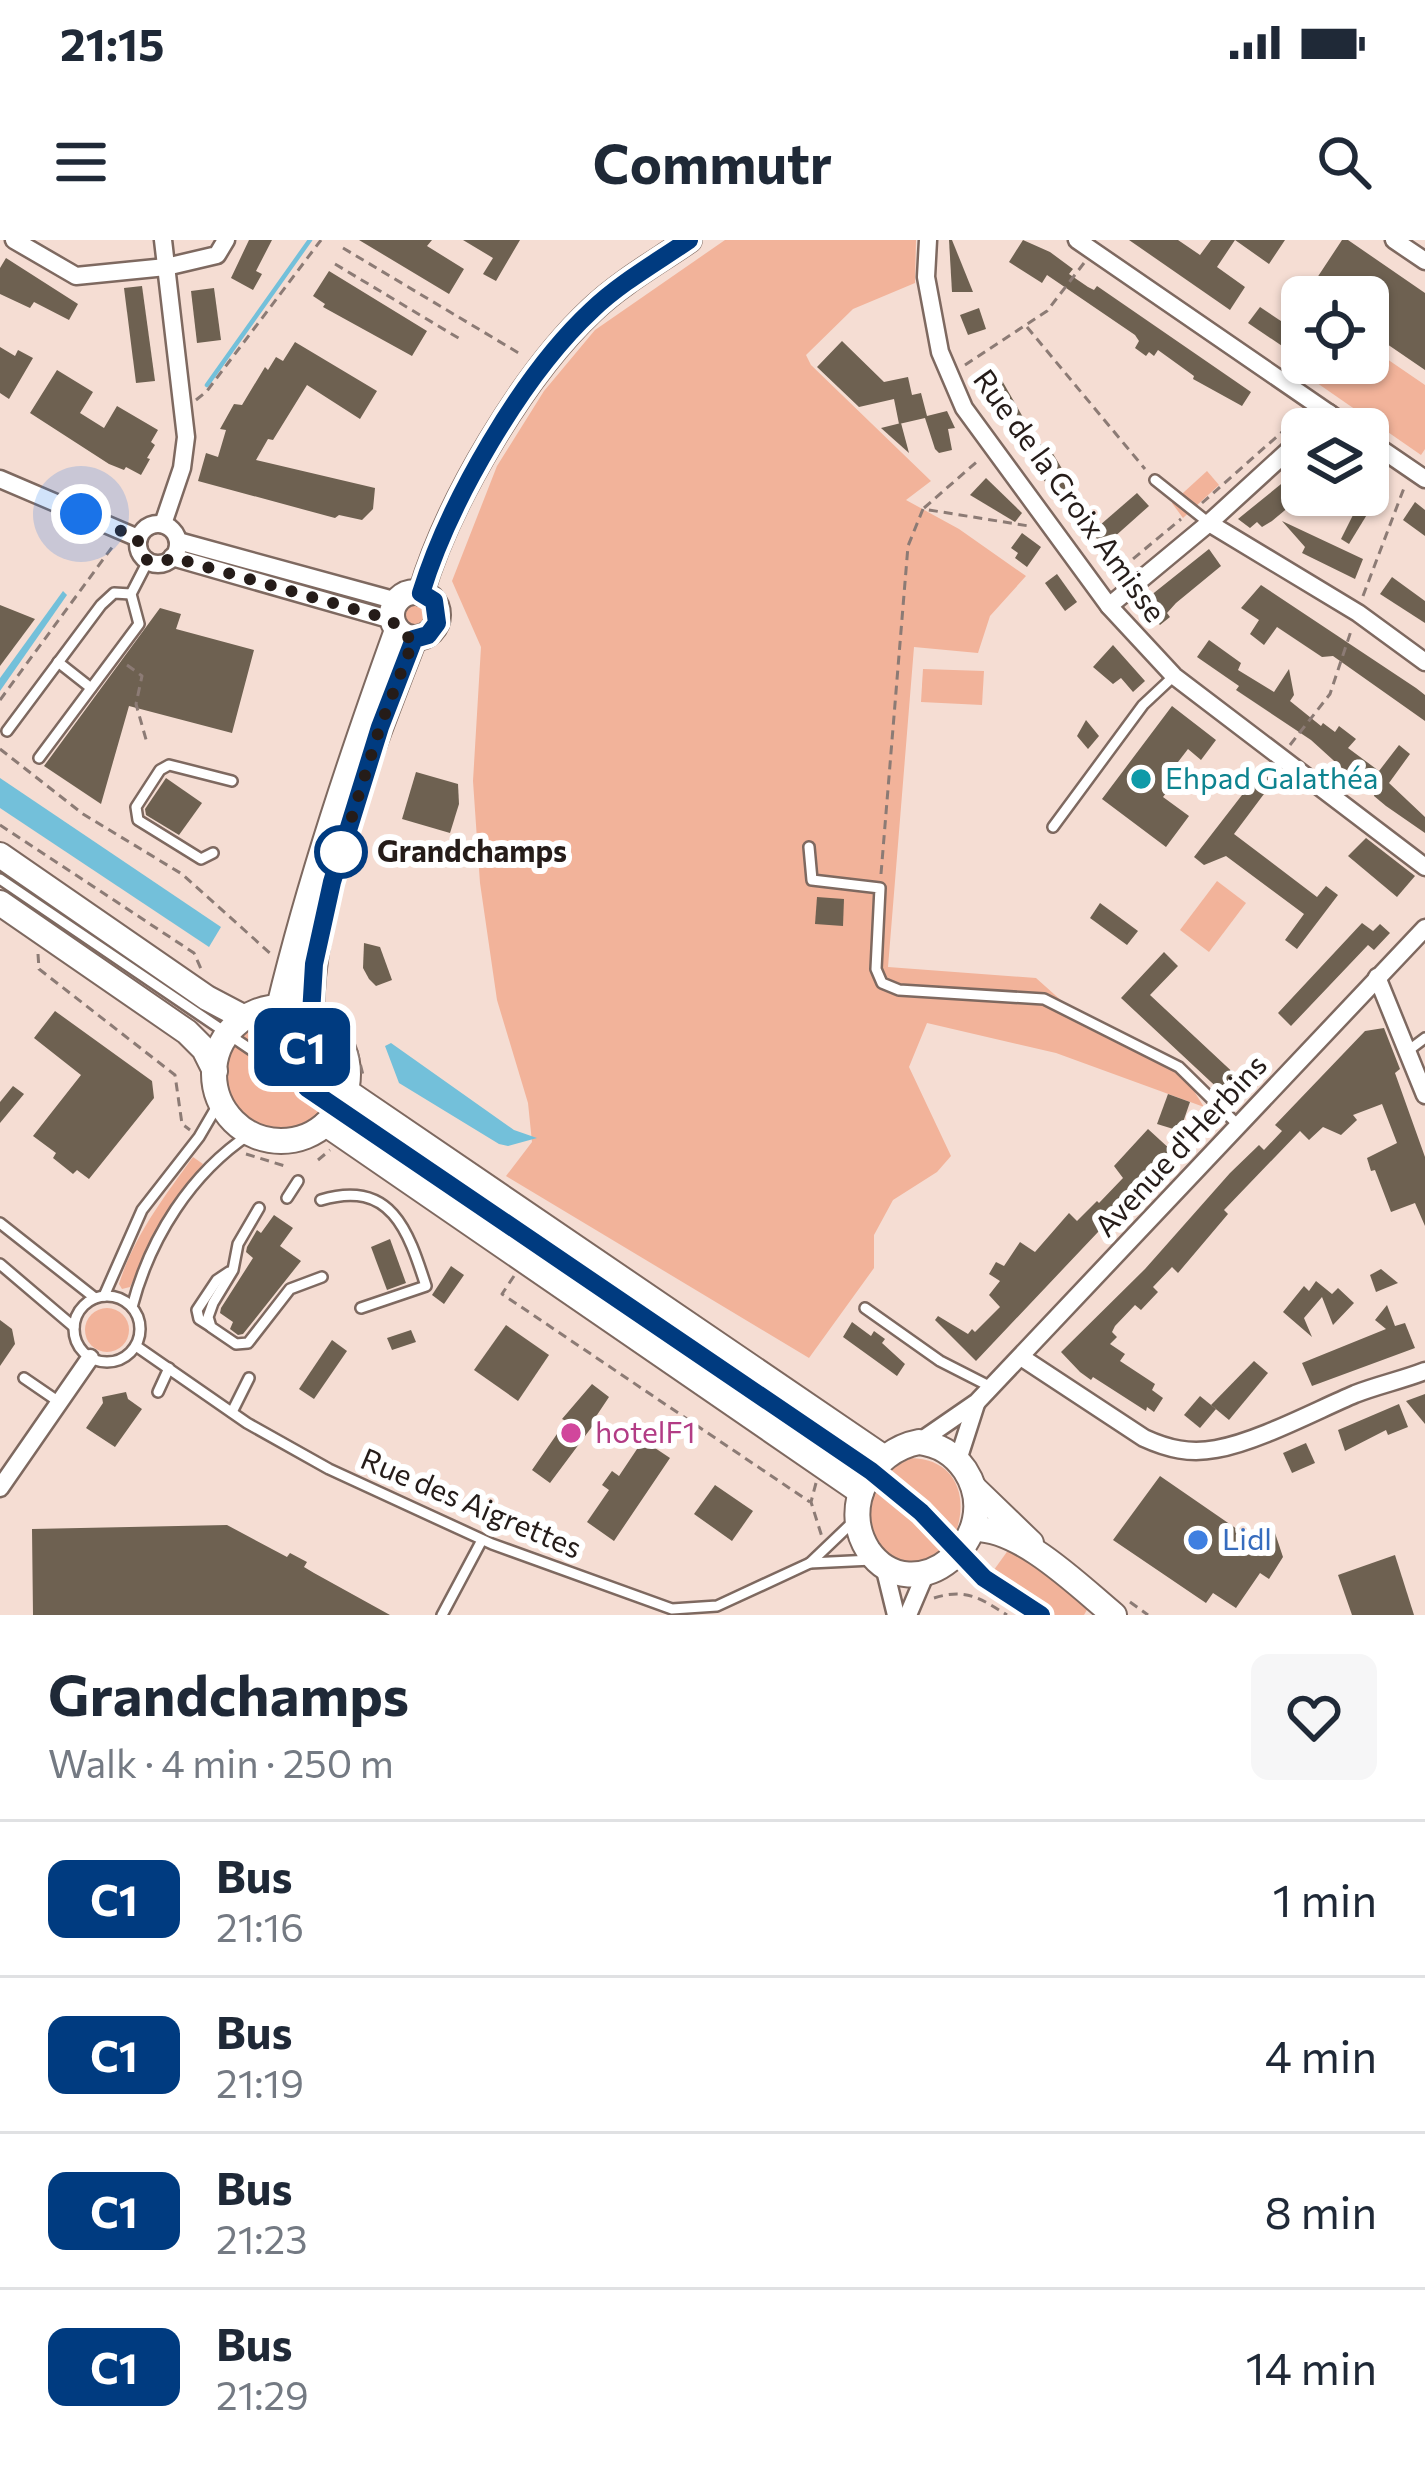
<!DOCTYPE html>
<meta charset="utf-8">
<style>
body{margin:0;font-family:Commissioner,sans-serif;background:#f6f6f7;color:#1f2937;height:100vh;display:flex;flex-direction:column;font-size:45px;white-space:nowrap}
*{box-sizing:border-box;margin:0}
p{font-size:39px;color:#747a83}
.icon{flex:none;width:66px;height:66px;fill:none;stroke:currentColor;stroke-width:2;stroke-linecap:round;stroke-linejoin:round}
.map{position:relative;height:1375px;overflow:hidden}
.sheet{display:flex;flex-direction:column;background:#fff;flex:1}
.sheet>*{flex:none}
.badge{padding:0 24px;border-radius:18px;font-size:42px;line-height:78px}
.buttons{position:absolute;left:1281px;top:36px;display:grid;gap:24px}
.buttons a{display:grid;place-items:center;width:108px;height:108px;border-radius:18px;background:#fff;box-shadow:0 3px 9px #0004;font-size:60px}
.you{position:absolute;width:60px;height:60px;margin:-30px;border:9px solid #fff;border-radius:50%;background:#1a73e8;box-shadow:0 0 0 18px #1a73e833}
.map>.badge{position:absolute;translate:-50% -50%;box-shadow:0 0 0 6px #fff}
.round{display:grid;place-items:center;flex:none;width:126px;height:126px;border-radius:18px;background:#f6f6f7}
.headline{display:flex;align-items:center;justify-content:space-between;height:204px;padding:0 48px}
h1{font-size:57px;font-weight:700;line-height:90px}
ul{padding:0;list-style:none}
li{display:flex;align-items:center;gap:36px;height:156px;padding:0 48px;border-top:3px solid #e0e1e3}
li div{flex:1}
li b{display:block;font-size:45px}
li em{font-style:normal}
li .badge{min-width:132px;font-weight:700;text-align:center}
.status{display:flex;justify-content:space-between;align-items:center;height:84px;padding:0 60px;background:#fff;direction:ltr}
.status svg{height:33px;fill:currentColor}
header{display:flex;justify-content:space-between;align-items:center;height:156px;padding:0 48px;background:#fff;font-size:54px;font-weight:700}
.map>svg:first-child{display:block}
.green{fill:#f2b39a}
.water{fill:#73c0da}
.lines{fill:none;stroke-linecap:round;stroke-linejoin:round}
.stream{stroke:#73c0da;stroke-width:4.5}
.building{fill:#6e6151}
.lane-casing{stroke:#7e6960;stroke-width:14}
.street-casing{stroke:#7e6960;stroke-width:21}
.secondary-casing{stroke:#7e6960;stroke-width:28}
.path{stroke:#8c7b75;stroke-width:3;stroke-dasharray:9 6;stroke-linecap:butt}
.lane{stroke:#fff;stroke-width:9}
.street{stroke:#fff;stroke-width:16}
.secondary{stroke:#fff;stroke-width:24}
.line-casing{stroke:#fff;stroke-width:27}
.line{stroke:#003b80;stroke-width:18}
.walk{stroke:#251c19;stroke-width:12;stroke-dasharray:0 21.6}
.culture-dot{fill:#0f9aa8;stroke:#fff;stroke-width:4.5}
.stop-dot{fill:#fff;stroke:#003b80;stroke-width:6}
.hotel-dot{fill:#d1479c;stroke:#fff;stroke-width:4.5}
.shop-dot{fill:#3f7fe0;stroke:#fff;stroke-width:4.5}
.labels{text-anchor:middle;stroke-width:12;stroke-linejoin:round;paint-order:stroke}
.street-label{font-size:30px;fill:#251c19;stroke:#fff}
.culture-label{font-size:30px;fill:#0d838f;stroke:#fff;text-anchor:start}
.stop-label{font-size:30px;font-weight:bold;fill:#251c19;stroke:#fff;text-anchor:start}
.hotel-label{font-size:30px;fill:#b23c85;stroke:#fff;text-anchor:start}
.shop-label{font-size:30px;fill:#366cbe;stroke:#fff;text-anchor:start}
</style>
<div class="status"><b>21:15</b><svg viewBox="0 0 49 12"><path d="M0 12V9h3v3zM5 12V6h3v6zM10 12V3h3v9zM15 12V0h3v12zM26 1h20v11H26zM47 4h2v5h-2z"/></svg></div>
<header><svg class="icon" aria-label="menu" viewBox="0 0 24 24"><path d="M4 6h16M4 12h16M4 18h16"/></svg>Commutr<svg class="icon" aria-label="search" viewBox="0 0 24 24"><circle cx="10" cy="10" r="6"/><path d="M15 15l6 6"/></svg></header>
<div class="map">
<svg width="1425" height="1375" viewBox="0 0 1425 1375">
<rect width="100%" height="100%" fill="#f5ddd3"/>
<g class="green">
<path d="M725 0H916L915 43 853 69 806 115 811 125 931 241 906 260 959 289 1026 336 990 376 978 413 914 407 888 727 1036 738 1064 763 1174 819 1204 867 1056 813 927 783 909 827 951 916 937 932 893 960 874 995V1028L809 1118 506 936 532 902 528 863 497 760 480 643 473 541 481 407 452 341 497 226 544 151 595 90Z"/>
<path d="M1368 106 1425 145V209L1421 215 1294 127 1302 116V123H1368Z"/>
<path d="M1207 231 1219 245 1183 278 1172 263Z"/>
<circle cx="415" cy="375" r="15"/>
<path d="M923 429 984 431 982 465 921 462Z"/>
<path d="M1217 641 1246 663 1209 712 1180 690Z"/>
<circle cx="281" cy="837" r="56"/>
<path d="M193 917 203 924 165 975 130 1047 122 1049 119 1044C134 996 164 957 193 917Z"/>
<circle cx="107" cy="1090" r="22"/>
<path d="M911 1218C954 1219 969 1254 956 1292L887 1231Z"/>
<path d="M876 1245 947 1308C899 1349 855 1296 876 1245Z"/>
<path d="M1009 1309 1038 1326 1089 1366 1084 1375H1054L991 1334Z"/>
</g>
<g class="water">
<path d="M63 351 67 355 0 451V438Z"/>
<path d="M0 538 221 687 209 707 0 568Z"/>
<path d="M391 803 514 890 537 898 508 906 499 904 399 843 385 806Z"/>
</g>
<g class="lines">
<path class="stream" d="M207 145 310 0"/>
</g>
<g class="building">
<path d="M249 0H272L256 31 262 34 253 50 231 38Z"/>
<path d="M359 0H432L427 6 464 29 449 54Z"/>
<path d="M463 0H520L496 41 483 34 493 18Z"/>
<path d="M949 0H952L973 52H952Z"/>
<path d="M1023 0 1050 12 1073 29 1069 34 1088 47 1094 50 1097 46 1251 152 1242 166 1193 139 1194 136 1158 110 1154 116 1149 112 1146 116 1135 108 1139 101 1135 95 1047 35 1042 43 1009 22Z"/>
<path d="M1129 0H1178L1200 15 1211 0H1285L1269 24 1235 0 1217 27 1245 47 1230 70Z"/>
<path d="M1342 0H1348L1425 53V130L1368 91V57H1319L1309 50Z"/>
<path d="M6 18 78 64 69 80 34 62 30 68 0 54V28Z"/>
<path d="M329 31 427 91 412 116 323 67 325 64 313 56Z"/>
<path d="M142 46 155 141 136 143 124 48Z"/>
<path d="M214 48 221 100 197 103 191 51Z"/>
<path d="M1260 67 1302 95 1291 112 1248 83Z"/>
<path d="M979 68 986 89 968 95 960 75Z"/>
<path d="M842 101 884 142 908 137 912 155 921 153 927 176 947 171 955 188 948 189 952 210 939 213 935 209 925 178 899 184 894 159 859 167 817 127Z"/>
<path d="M295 102 377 151 360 179 307 145 273 200 268 199 256 220 375 248 373 269 362 280 339 275 335 278 198 241 206 213 218 217 226 190 220 189 234 164 242 165 265 127 268 130 276 117 283 121Z"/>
<path d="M0 107 15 116 18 110 33 118 9 159 0 153Z"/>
<path d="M57 130 93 152 80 173 104 188 117 166 158 190 151 202 155 205 147 218 150 219 141 235 126 227 124 230 109 224 30 173Z"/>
<path d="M996 130 1028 186 1041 205 1046 202 1085 267 1069 276 1016 200 1014 202 991 166 994 164 981 136Z"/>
<path d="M901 183 909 213 881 188Z"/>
<path d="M1302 227V256L1272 281 1262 287 1257 282 1250 288 1238 279Z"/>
<path d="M986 238 1022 273 1015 282 970 255Z"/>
<path d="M1137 253 1149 266 1103 307 1092 292Z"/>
<path d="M1363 255H1379L1349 304 1341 299Z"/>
<path d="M1415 262 1425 270V296L1403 280Z"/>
<path d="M1282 281 1363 319 1355 339 1302 313 1305 307Z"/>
<path d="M1022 293 1041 307 1027 327 1015 318 1018 313 1011 308Z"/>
<path d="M1209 309 1221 326 1176 363 1167 373 1170 377 1160 385 1141 366 1145 360Z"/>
<path d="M1057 334 1077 362 1065 371 1045 343Z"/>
<path d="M1392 337 1425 361V383L1380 354Z"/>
<path d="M1261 345 1416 448 1425 455V481L1333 416 1322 417 1277 387 1264 405 1250 394 1259 380 1241 368Z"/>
<path d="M0 365 35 379 0 426Z"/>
<path d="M160 368 181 374 176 389 254 410 232 493 129 466 101 564 44 526Z"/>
<path d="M1209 400 1241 423 1238 430 1274 452 1289 429 1294 455 1290 461 1321 486 1323 483 1335 492 1339 486 1356 499 1348 508 1379 531 1399 505 1410 514 1389 543 1425 577V593L1386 566 1374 556 1375 549 1343 529 1311 500 1236 450 1239 446 1197 417Z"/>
<path d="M1113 405 1145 441 1133 452 1121 438 1113 444 1093 427Z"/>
<path d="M1172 466 1216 500 1201 520 1188 509 1168 535 1176 540 1163 557 1189 576 1166 607 1102 559Z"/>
<path d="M1086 480 1099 496 1088 509 1077 496Z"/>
<path d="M1266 524 1279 534 1234 594 1317 657 1326 646 1338 655 1297 709 1285 700 1304 674 1226 616 1204 625 1194 617Z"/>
<path d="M416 532 458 544 459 564 450 593 402 579Z"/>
<path d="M166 538 202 563 179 595 146 575 145 569Z"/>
<path d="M1366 598 1415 636 1397 657 1348 616Z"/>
<path d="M817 657 844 659 843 686 815 684Z"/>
<path d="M1100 663 1138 691 1127 705 1090 678Z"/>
<path d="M1362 683 1373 691 1380 684 1390 693 1374 710 1368 705 1291 786 1278 773Z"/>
<path d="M364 703 380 707 392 740 376 746 369 739 363 728Z"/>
<path d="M1164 712 1178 726 1150 755 1240 839 1225 855 1121 758Z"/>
<path d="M55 771 152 841 154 858 89 939 77 930 73 934 53 918 56 913 33 896 81 835 34 798Z"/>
<path d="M1384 788 1400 829 1395 833 1425 917V986L1415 963 1391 972 1375 930 1371 931 1367 918 1397 903 1382 864 1353 875 1357 880 1341 895 1323 887 1309 900 1300 891 1224 970 1228 974 1178 1033 1172 1027 1153 1047 1158 1052 1141 1070 1135 1065 1115 1086 1112 1092 1117 1097 1110 1104 1125 1114 1120 1121 1155 1144 1152 1150 1163 1158 1154 1172 1147 1167 1146 1171 1093 1137 1091 1140 1080 1132 1061 1112 1145 1029 1230 933 1259 905 1264 910 1282 891 1275 885 1365 791Z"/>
<path d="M13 846 24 854 0 883V862Z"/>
<path d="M1168 854 1190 862 1180 891 1157 884Z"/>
<path d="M1148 889 1172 911 1169 917 976 1121 935 1080 938 1076 968 1094 972 1089 975 1092 1000 1067 989 1055 1000 1041 989 1034 996 1022 1004 1026 1020 1002 1035 1012 1069 973 1077 981 1097 961 1099 963 1123 938 1114 926Z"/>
<path d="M274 975 293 988 280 1006 301 1021 243 1094 238 1095 230 1089 233 1082 220 1073 221 1068 253 1018 246 1012 247 1007 257 990 261 993Z"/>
<path d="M390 999 406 1043 387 1050 371 1007Z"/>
<path d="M451 1026 464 1035 444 1064 432 1055Z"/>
<path d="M1381 1029 1398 1043 1376 1052 1370 1035Z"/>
<path d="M1316 1041 1332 1054 1338 1048 1354 1063 1333 1085 1322 1057 1304 1078 1312 1097 1283 1072 1304 1046 1309 1051Z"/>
<path d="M1387 1065 1395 1086 1405 1083 1415 1108 1312 1146 1302 1123 1386 1089 1375 1080Z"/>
<path d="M0 1080 12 1089 15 1104 0 1126Z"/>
<path d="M852 1082 871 1096 874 1091 885 1099 882 1103 905 1124 897 1136 843 1097Z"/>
<path d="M506 1085 549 1115 518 1161 474 1130Z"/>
<path d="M411 1090 416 1102 392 1110 387 1098Z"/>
<path d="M332 1100 347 1111 314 1159 299 1149Z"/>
<path d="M1254 1121 1268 1133 1229 1180 1211 1165Z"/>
<path d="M592 1144 609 1157 595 1178 597 1180 550 1243 532 1230 566 1181 562 1179Z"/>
<path d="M126 1152 128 1159 142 1169 115 1207 86 1188 103 1163 102 1157Z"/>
<path d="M1425 1154V1184L1406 1161Z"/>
<path d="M1200 1156 1216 1169 1200 1188 1184 1175Z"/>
<path d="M1399 1164 1408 1187 1388 1195 1386 1190 1345 1211 1338 1190Z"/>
<path d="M643 1200 670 1218 614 1301 587 1282 609 1250 602 1245 612 1231 619 1236Z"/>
<path d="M1306 1203 1315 1223 1292 1233 1283 1213Z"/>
<path d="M1160 1236 1263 1307 1274 1290 1283 1317 1269 1339 1260 1333 1236 1368 1213 1353 1206 1363 1113 1300Z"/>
<path d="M715 1245 753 1271 732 1301 694 1274Z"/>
<path d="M227 1285 287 1317 290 1313 307 1322 304 1327 314 1333 390 1375H33L32 1289Z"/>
<path d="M1395 1315 1414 1375H1352L1338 1335Z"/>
</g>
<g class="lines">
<defs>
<g id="lane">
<path d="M1155 240 1209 283"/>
<path d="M58 422 91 448"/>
<path d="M7 491 101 365 114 353 131 354"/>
<path d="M39 518 139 384 131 354 148 321"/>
<path d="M1053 587 1143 465 1174 436"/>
<path d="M809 607 812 640 880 648 876 729 882 743 899 750 1044 759 1179 827 1238 885"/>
<path d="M213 613 201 619 138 580 136 567 160 530 169 525 232 541"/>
<path d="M0 639 871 1231 921 1272 984 1338 1041 1375"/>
<path d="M298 734 295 769 307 848"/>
<path d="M1409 810 1425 798"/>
<path d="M287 958 298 941"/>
<path d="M321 960C391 939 408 990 426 1046L361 1068"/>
<path d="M259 968 238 1004 233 1030 213 1063 208 1077 211 1087 236 1104 248 1103 290 1049 322 1037"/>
<path d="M0 983 95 1058"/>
<path d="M0 1024 74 1087"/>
<path d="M104 1056 142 970 199 897 220 861"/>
<circle cx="107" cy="1089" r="33"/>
<path d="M132 1067C150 998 191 933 250 894"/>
<path d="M865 1068 940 1121 991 1147"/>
<path d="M210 1086 199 1079 197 1070 217 1040 229 1032"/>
<path d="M136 1106 247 1183 329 1229 492 1304 672 1369 717 1366 810 1323 872 1320"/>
<path d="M24 1138 59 1162"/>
<path d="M158 1152 169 1128"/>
<path d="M232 1172 249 1138"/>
<path d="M810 1323 854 1281"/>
<path d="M442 1375 482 1300"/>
</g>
<g id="street">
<path d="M14 0 76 36 166 27 217 15 226 0"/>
<path d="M928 0 926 37 940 112 964 168 1109 366 1174 436 1425 627"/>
<path d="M1077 0 1352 189"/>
<path d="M1394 0 1425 21"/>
<path d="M1312 189 1329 173"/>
<path d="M1368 200 1425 239"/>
<path d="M0 239 138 298"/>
<path d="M1209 283 1358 373 1425 422"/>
<circle cx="158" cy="304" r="20"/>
<path d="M163 284 182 228 186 197 163 0"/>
<path d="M178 301 397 361"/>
<path d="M172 317 392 380"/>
<path d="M1109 366 1209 283 1302 198"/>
<path d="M1377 737 1425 855"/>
<path d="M1021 1117 1144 1198C1168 1209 1190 1214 1216 1209 1257 1202 1315 1171 1355 1154 1378 1145 1402 1140 1425 1131"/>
<path d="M919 1202 977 1162 1425 688"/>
<path d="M958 1220 976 1164"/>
<path d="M0 1248 90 1118"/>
<path d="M884 1326 896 1375"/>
<path d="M908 1375 925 1335"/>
</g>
<g id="secondary">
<circle cx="415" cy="375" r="23"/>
<path d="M421 353C448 262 523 135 592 70 620 43 657 22 689 0"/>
<path d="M0 615 207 758 245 778"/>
<path d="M0 663 187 792 204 809 215 831"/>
<path d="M279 767C310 639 352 515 397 390"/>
<circle cx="281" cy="834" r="67"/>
<path d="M311 774C312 653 371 512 414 399"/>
<path d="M346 851 883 1217"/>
<path d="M326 884 861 1252"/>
<path d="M919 1202C939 1205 953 1213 965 1230 1009 1298 913 1375 868 1310 840 1266 871 1211 919 1202Z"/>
<path d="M974 1248 1031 1303"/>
<path d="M973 1289C1020 1287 1079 1346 1114 1375"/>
</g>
</defs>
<use href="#lane" class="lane-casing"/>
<use href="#street" class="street-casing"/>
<use href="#secondary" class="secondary-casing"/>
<g class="path">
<path d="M343 8 522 115"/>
<path d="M335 24 460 99"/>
<path d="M1027 87 1145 229"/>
<path d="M965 125 1047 71 1084 23"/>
<path d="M196 160 207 151 321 0"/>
<path d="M1202 263 1291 184 1294 187"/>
<path d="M924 268 980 219"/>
<path d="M1110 338 1181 279"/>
<path d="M1363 356 1404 248"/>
<path d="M127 425 142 436 136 464 147 503"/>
<path d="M0 460 113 306"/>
<path d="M1290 505 1330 454 1352 388"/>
<path d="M0 509 83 574 182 634 272 715"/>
<path d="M0 585 194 713 201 729"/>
<path d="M881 634 908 306 923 269 1029 286"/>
<path d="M38 714 39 729 175 835 182 884 190 890"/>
<path d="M332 773 356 807 364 839"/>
<path d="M246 914 285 926"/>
<path d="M318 920 330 910"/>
<path d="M514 1036 502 1054 810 1262"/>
<path d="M816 1243 811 1262 822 1297"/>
<path d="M934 1358C966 1348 980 1358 1007 1375"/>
<path d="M1130 1362 1148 1375"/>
</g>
<use href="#lane" class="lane"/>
<use href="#street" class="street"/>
<use href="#secondary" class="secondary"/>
</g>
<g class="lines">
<defs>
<path id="line" d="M689 0C657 22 620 43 592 70 522 135 449 262 421 353L434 361 437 383 428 395 414 399 380 487 332 642 314 724 311 774 301 801 307 848 871 1231 921 1272 984 1338 1041 1375"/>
</defs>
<use href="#line" class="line-casing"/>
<use href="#line" class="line"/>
<path class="walk" d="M81 274 138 298C137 320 155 330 172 317L392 380 401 395 414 399 380 487 341 612"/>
</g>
<circle class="culture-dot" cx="1141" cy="539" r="12"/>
<circle class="stop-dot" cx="341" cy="612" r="24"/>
<circle class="hotel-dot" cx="571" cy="1193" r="12"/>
<circle class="shop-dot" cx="1198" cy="1300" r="12"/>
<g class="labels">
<g class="street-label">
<text transform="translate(1069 256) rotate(54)" y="10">Rue de la Croix Amisse</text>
<text transform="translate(1181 906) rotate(-47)" y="10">Avenue d'Herbins</text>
<text transform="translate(471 1264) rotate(23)" y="10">Rue des Aigrettes</text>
</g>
<g class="culture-label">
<text x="1165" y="549">Ehpad Galathéa</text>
</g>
<g class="stop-label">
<text x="377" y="622">Grandchamps</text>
</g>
<g class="hotel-label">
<text x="595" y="1203">hotelF1</text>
</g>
<g class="shop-label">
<text x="1222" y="1310">Lidl</text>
</g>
</g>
</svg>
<div class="buttons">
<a><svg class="icon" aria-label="locate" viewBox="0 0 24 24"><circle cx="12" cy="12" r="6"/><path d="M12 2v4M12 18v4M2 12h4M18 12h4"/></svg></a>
<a><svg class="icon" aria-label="layers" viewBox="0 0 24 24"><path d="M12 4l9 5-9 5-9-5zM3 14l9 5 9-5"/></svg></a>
</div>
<div class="you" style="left:81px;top:274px"></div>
<b class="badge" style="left:302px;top:807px;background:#003b80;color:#fff">C1</b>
</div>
<section class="sheet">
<div class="headline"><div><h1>Grandchamps</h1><p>Walk · 4 min · 250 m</p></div><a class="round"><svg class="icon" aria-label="heart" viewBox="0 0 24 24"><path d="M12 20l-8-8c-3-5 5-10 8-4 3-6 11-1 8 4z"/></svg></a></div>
<ul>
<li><span class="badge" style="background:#003b80;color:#fff">C1</span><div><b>Bus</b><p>21:16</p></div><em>1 min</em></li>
<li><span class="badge" style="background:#003b80;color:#fff">C1</span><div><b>Bus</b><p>21:19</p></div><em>4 min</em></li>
<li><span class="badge" style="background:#003b80;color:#fff">C1</span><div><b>Bus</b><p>21:23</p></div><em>8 min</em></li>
<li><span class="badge" style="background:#003b80;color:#fff">C1</span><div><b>Bus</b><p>21:29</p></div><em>14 min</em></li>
</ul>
</section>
